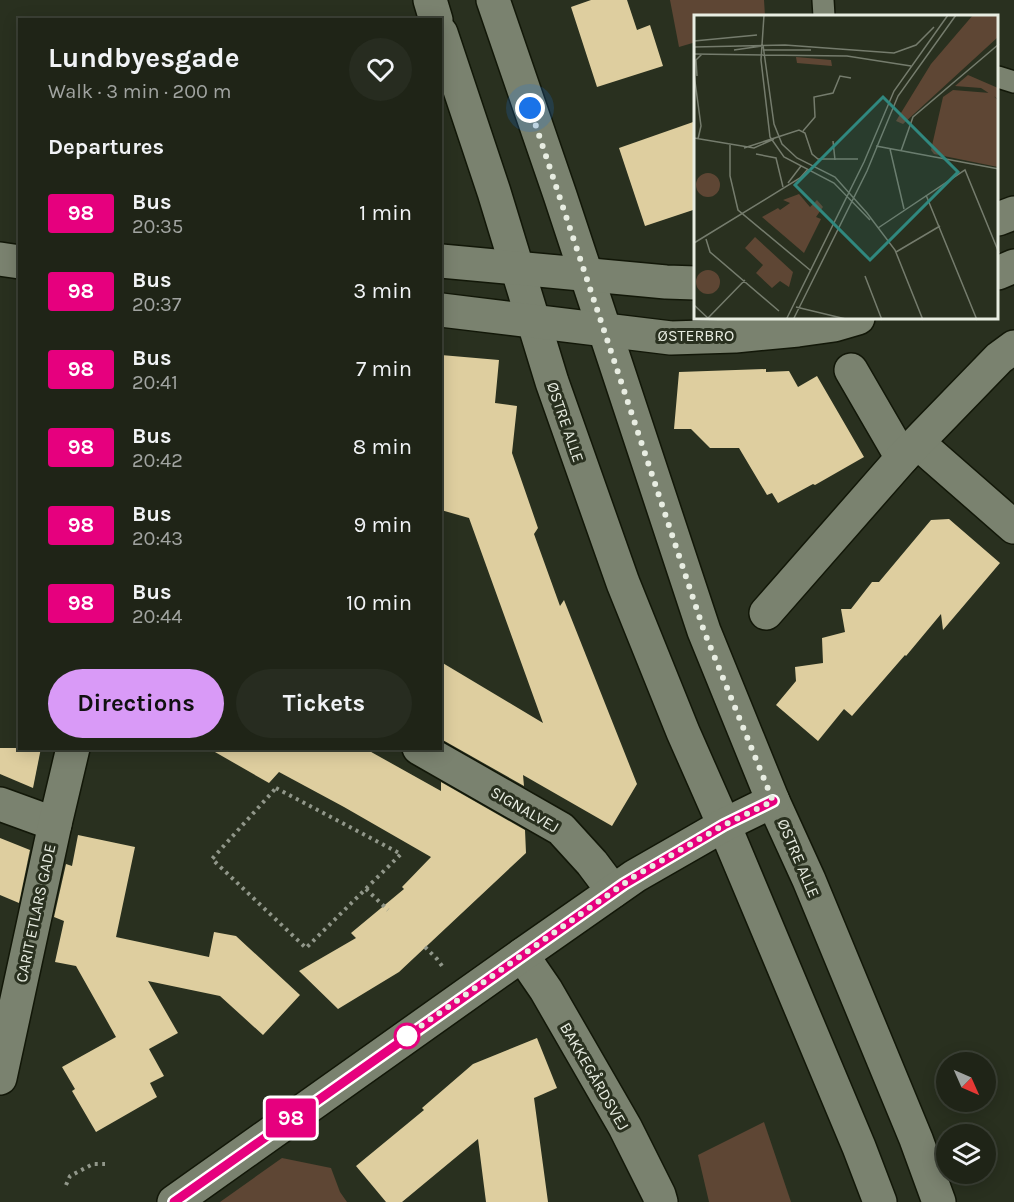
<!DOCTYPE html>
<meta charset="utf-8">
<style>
body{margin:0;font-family:Karla,sans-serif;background:#272c20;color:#f1f3f6;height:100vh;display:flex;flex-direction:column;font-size:22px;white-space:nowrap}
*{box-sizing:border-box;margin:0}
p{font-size:20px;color:#a1a4a1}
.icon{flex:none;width:33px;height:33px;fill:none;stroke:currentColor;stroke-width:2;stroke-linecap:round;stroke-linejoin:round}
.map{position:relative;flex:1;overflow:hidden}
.side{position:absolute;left:18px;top:18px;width:424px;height:732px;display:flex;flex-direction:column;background:#1f2417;border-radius:0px;box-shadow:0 3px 15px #0003,0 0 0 2px #3c4136}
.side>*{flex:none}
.badge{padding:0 12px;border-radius:4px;font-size:21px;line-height:39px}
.needle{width:39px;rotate:135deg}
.tools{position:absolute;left:936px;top:1052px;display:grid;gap:12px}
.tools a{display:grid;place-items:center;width:60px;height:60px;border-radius:50%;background:#1f2417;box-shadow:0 3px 15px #0003,0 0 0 2px #3c4136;font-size:30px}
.you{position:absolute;width:30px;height:30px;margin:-15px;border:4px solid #fff;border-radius:50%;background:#1a73e8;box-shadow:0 0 0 9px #1a73e833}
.map>.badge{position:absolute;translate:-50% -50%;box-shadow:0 0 0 3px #fff}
h2{padding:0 30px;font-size:22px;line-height:54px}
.round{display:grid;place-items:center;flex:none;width:63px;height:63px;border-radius:32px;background:#272c20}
.headline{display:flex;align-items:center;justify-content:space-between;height:102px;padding:0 30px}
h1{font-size:28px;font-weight:700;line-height:45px}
.cta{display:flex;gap:12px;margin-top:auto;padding:12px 30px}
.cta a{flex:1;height:69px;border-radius:36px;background:#d99af7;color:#111;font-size:24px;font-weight:700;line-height:69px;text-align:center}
.cta a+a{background:#272c20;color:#f1f3f6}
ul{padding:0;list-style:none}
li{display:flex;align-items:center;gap:18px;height:78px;padding:0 30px}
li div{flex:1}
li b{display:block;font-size:22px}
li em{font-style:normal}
li .badge{min-width:66px;font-weight:700;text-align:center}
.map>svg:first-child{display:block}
.green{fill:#5e4634}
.building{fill:#dece9f}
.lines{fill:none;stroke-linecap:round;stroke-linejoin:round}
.lane-casing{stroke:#121708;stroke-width:24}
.street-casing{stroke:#121708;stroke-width:36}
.secondary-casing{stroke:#121708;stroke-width:36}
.path{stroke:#91978a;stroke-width:4;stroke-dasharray:3 4.5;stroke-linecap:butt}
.lane{stroke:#7a826f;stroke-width:21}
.street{stroke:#7a826f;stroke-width:33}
.secondary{stroke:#7a826f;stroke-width:33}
.line-casing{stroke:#fff;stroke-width:14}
.line{stroke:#e6007e;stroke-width:9}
.walk{stroke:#e8ede2;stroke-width:6;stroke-dasharray:0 10.8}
.stop-dot{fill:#fff;stroke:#e6007e;stroke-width:3}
.labels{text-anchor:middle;stroke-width:6;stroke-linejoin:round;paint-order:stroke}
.street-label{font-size:16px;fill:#e8ede2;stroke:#29301f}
.inset-road{fill:none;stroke:#757c6d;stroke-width:1.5}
.view{fill:#30887f;fill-opacity:0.15;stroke:#30887f;stroke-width:3}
.inset-edge{fill:none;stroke:#e8ede2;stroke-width:3}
</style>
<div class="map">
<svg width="1014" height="1202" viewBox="0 0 1014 1202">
<rect width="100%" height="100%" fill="#29301f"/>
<g class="green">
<path d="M670 0H764L765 16H696V42L679 47Z"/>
<path d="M764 1122 791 1202H709L698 1155Z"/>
<path d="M282 1158 331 1168 340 1192 347 1202H220Z"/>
</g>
<g class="building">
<path d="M591 0H627L637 30 650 25 663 66 597 87 571 7Z"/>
<path d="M696 121V209L645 226 619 148Z"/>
<path d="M441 355 499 360 495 403 517 406 512 453 538 528 534 534 560 606 564 600 637 784 612 826 523 775 524 786 441 739V662L543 723 469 518 441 510Z"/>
<path d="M766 369V372L789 371 798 387 817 376 864 457 815 485 813 484 778 503 772 493 767 495 739 448H710L691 429H674L679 372Z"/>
<path d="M949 519 1000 563 943 630 941 614 906 656 905 655 852 716 844 709 818 741 776 705 796 681 795 667 823 663 822 638 845 632 841 609H851L872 582H879L931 520Z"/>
<path d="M0 748H41L33 788 0 774Z"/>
<path d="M208 748H364L441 791V782L525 830 526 853 399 972 338 1009 299 971 356 938 351 933 404 889 402 887 431 857 344 807 279 772 269 783Z"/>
<path d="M78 835 135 847 116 937 209 957 214 932 236 936 300 995 263 1035 220 996 148 981 178 1033 149 1049 164 1076 150 1083 157 1097 96 1132 72 1091 75 1089 62 1067 116 1037 76 966 55 962 64 921 54 917 66 864 72 866Z"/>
<path d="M0 838 30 850 19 903 0 895Z"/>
<path d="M537 1038 557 1088 534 1098 548 1202H486L478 1139 402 1202H386L356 1166 424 1110 422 1108 473 1064Z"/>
</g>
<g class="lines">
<defs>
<g id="lane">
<path d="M823 0 824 16"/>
<path d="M998 77 1014 82"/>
</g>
<g id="street">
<path d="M851 370 902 458"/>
<path d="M918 443 1014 527"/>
<path d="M766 613 902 458 999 358 1014 347"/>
<path d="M419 748 561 829 592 863 613 891"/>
<path d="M0 804 55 824"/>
<path d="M522 955 546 990 625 1127 659 1195 661 1202"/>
<path d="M0 1078 55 824 73 748"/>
</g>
<g id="secondary">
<path d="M430 0 436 20"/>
<path d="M493 0 560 195 704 631 773 801 809 880 916 1139 939 1202"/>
<path d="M441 33 494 192 552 382 623 583 683 732 724 825 859 1147 880 1202"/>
<path d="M998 219 1014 213"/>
<path d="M0 259 20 262"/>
<path d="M441 261 666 282 696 283"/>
<path d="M998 273 1014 266"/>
<path d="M441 310 671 338 735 336 798 330 834 325 858 318"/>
<path d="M174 1202 522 955 635 876 724 825 773 801"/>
</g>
</defs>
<use href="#lane" class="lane-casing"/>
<use href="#street" class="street-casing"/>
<use href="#secondary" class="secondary-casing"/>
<g class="path">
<path d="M276 788 401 854 306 948 212 859Z"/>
<path d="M366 889 388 910"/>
<path d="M425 947 437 959 442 966"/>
<path d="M66 1185 70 1176 93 1164H105"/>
</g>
<use href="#lane" class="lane"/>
<use href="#street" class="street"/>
<use href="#secondary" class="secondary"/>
</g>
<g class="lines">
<defs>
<path id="line" d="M174 1202 624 884 724 825 773 801"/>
</defs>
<use href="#line" class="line-casing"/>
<use href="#line" class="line"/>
<path class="walk" d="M407 1036 401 1040 635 876 724 825 773 801 704 631 530 108"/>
</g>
<circle class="stop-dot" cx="407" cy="1036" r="12"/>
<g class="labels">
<g class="street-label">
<text x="696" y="341">ØSTERBRO</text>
<text transform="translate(566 422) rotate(71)" y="6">ØSTRE ALLE</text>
<text transform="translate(525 809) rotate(30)" y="6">SIGNALVEJ</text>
<text transform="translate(799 858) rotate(67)" y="6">ØSTRE ALLE</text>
<text transform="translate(35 913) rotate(-78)" y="6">CARIT ETLARS GADE</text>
<text transform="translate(595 1076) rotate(60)" y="6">BAKKEGÅRDSVEJ</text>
</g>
</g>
<g transform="translate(694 15)">
<rect width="304" height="304" fill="#29301f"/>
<path d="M279 0H304V22L209 109 202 106 237 49ZM102 42 137 45 138 51 103 48ZM274 60 304 73V84L287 73 261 71ZM259 75 296 78 304 85V152L240 139 237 135 249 82ZM2 170a12 12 0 1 1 24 0a12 12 0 1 1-24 0ZM105 179 116 192 123 185 129 192 122 202 127 204 110 238 68 202 84 193 86 195 96 188 89 185ZM61 222 99 257 95 272 86 266 78 273 62 258 69 250 51 233ZM2 267a12 12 0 1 1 24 0a12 12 0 1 1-24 0Z" fill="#5e4634"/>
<path class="inset-road" d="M70 0 67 45 76 122 90 142 140 168 176 205M0 26 63 20M69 30 80 109 88 129 103 143 141 162 173 198 201 235 229 305M0 32 91 30 200 38 222 30 240 12M40 35 68 31M70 35H117M0 39 153 41 217 51M0 59 7 111 4 124M3 61 2 45 8 39M109 116 121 102 120 82 139 78 146 61 157 63M0 123 60 133 80 124M139 126 141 145M36 130V161L44 195 116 255M182 131 305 154M50 133 105 115 111 118 118 139 124 144H164M196 134 210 194M207 136 219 102 305 29M62 139 82 143 89 172M94 168 107 151M232 180 283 305M184 213 271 155 305 238M12 224 16 237 85 296M0 228 106 163 114 154M202 237 246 211M171 261 188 305M0 290 16 305M102 292 156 305M14 303 51 265M92 305 170 147 200 76 254 0M99 305 173 156 204 81 262 0"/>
<path class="view" d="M189 82 264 157 176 245 101 170Z"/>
<rect width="304" height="304" class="inset-edge"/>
</g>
</svg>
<div class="tools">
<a><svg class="needle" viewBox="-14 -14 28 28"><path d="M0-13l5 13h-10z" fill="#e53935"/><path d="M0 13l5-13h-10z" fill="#a1a4a1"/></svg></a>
<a><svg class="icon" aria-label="layers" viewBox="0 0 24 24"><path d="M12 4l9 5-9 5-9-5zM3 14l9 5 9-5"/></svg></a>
</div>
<div class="you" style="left:530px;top:108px"></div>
<b class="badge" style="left:291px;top:1118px;background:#e6007e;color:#fff">98</b>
<section class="side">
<div class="headline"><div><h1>Lundbyesgade</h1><p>Walk · 3 min · 200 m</p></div><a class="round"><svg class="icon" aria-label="heart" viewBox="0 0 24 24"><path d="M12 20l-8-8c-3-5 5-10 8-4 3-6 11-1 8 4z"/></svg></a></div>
<h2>Departures</h2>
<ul>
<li><span class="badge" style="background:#e6007e;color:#fff">98</span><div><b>Bus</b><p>20:35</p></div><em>1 min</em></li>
<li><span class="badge" style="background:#e6007e;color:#fff">98</span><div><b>Bus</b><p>20:37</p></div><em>3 min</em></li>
<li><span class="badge" style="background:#e6007e;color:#fff">98</span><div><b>Bus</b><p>20:41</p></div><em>7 min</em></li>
<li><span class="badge" style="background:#e6007e;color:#fff">98</span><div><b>Bus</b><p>20:42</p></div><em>8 min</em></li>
<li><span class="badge" style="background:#e6007e;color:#fff">98</span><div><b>Bus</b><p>20:43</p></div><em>9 min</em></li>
<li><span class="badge" style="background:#e6007e;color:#fff">98</span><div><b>Bus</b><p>20:44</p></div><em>10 min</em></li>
</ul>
<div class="cta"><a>Directions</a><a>Tickets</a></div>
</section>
</div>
